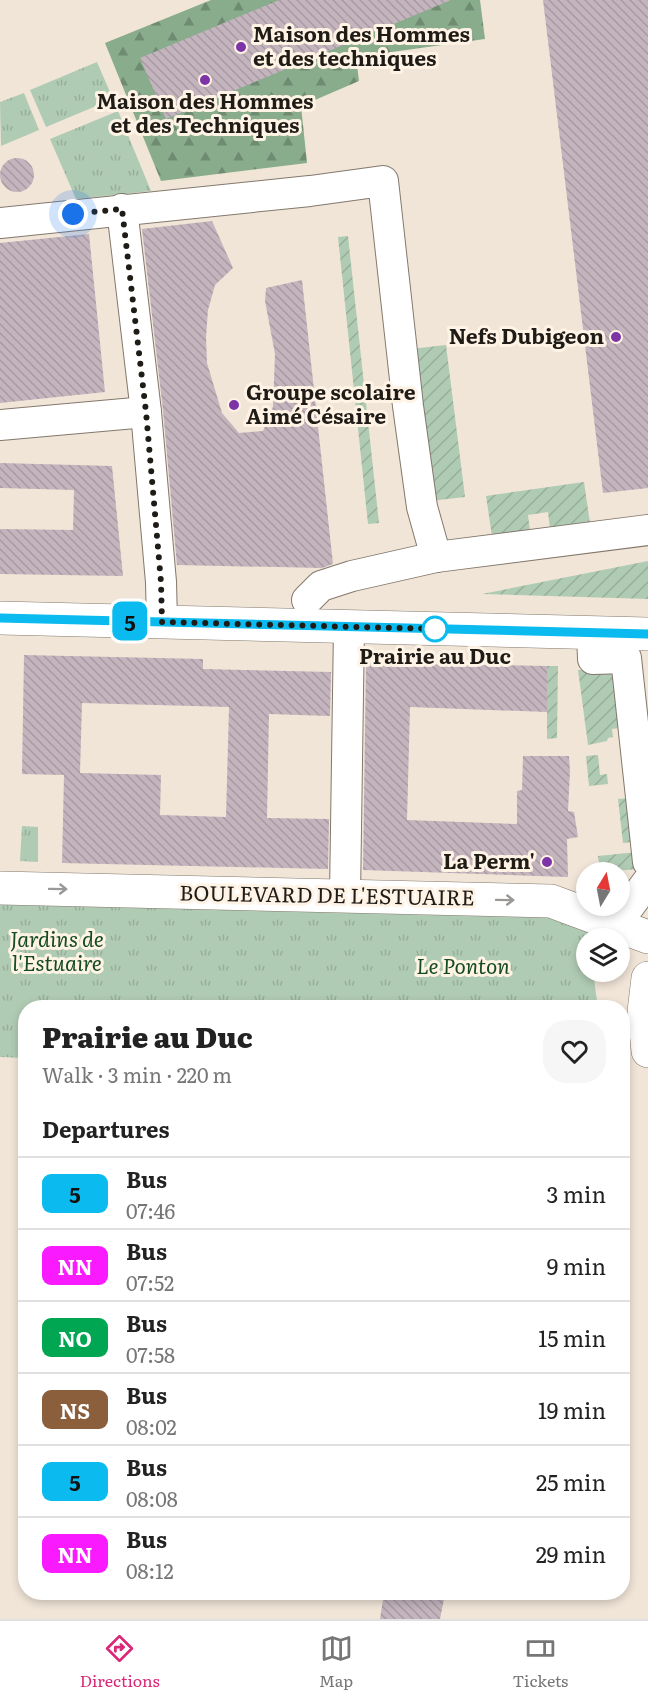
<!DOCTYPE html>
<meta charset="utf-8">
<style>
body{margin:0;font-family:Literata,serif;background:#f6f6f6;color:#222;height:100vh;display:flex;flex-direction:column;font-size:22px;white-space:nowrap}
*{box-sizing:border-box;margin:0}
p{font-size:20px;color:#767676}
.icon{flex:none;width:33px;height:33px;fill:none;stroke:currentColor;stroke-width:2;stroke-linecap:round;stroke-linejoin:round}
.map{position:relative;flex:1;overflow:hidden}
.side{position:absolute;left:18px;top:1000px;width:612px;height:600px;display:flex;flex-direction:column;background:#fff;border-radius:24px;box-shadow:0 3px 9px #0003}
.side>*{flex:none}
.badge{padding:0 12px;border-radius:9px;font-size:21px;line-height:39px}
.needle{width:39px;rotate:10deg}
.tools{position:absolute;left:576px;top:862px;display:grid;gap:12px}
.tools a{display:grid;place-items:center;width:54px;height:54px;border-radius:50%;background:#fff;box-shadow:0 3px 9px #0003;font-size:30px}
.you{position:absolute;width:30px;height:30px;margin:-15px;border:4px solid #fff;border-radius:50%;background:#1a73e8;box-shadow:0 0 0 9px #1a73e833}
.map>.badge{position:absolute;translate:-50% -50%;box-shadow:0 0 0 3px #fff}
h2{padding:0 24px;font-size:22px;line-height:54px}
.round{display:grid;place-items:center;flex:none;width:63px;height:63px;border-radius:24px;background:#f6f6f6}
.head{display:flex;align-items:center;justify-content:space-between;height:102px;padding:0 24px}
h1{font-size:28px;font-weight:800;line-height:45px}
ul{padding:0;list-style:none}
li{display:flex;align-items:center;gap:18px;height:72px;padding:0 24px;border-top:2px solid #e0e0e0}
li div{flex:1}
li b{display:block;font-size:22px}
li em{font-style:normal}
li .badge{min-width:66px;font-weight:700;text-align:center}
.tab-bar{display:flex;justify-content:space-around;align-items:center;height:84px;border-top:2px solid #e0e0e0;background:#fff;font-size:16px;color:#767676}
.tab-bar a{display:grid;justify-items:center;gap:3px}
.tab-bar .active{color:#db2777}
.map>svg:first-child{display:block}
.grass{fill:url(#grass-tufts)}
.forest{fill:url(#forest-firs)}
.garden{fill:url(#garden-furrows)}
.building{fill:url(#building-back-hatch);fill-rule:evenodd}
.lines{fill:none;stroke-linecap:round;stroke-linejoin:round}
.minor-casing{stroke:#83786c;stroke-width:32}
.major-casing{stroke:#83786c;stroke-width:34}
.minor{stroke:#fff;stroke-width:30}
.major{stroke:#fff;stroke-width:33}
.oneway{stroke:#9a9896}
.line-casing{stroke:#fff;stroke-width:14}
.line{stroke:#0bbbef;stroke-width:9}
.walk{stroke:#1f1b16;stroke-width:6;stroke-dasharray:0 10.8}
.poi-dot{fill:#7d34a7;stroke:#fff3e5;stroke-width:2}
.stop-dot{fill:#fff;stroke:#0bbbef;stroke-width:3}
.labels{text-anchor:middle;stroke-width:6;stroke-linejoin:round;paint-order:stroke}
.poi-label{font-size:21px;font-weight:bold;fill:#1f1b16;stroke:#fff3e5;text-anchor:start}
.stop-label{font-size:21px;font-weight:bold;fill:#1f1b16;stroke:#fff3e5}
.street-label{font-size:21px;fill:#1f1b16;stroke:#fff3e5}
.park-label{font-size:21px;font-style:italic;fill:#144b22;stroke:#fff3e5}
</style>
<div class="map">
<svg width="648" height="1619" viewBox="0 0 648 1619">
<defs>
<pattern id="grass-tufts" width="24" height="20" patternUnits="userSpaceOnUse" patternTransform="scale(1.5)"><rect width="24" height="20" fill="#b0cbb3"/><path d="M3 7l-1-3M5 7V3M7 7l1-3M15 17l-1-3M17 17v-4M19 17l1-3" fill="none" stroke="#97ae99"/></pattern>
<pattern id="forest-firs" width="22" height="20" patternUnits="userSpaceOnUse" patternTransform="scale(1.5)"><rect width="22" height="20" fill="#89ac8d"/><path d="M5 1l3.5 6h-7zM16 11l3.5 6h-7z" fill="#6f8b72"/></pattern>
<pattern id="garden-furrows" width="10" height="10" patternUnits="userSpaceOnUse" patternTransform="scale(1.5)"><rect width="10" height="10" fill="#b0cbb3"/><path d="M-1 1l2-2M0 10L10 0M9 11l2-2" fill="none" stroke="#97ae99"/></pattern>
<pattern id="building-back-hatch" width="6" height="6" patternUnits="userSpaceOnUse" patternTransform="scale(1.5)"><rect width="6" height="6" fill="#c4b4bd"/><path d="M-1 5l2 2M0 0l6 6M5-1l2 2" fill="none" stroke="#a89aa2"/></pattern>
</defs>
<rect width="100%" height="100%" fill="#f1e5d8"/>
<g class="grass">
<path d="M97 62 113 99 46 127 30 90Z"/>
<path d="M24 93 39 130 1 146 0 102Z"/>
<path d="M118 111 151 191 76 199 50 139Z"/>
<path d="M22 826 38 827V862L20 861Z"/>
<path d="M0 895 520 908 599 932 597 939H586V972H593L598 1008H26L25 1058 0 1057Z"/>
</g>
<path class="forest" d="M211 0H480L485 39 356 57 359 81 301 106 307 163 161 181 105 43Z"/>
<g class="garden">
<path d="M348 236 379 523 368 524 338 237Z"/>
<path d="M446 345 465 497 430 501 411 349Z"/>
<path d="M584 482 590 523 550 529 548 512 528 515 530 531 492 536 486 496Z"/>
<path d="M648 561V599L482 594Z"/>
<path d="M547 666H558L557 738 547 739Z"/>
<path d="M617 669 620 728 612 729 613 737 608 738 607 741 588 745 578 670Z"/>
<path d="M598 755 600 775 607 774 608 784 589 786 586 756Z"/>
<path d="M639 797 632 842 623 843 618 799Z"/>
<path d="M637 852 639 869 600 872 598 856Z"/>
</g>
<g class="building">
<path d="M279 0H451L166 119 140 58Z"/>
<path d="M543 0H648V488L603 493Z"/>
<circle cx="17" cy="175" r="17"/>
<path d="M212 221 233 268 215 285 208 310 206 337 207 363 222 413 239 433 263 431 273 407 275 354 265 301 266 288 302 280 333 564 322 568 177 565 163 410 142 229Z"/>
<path d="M89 234 105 392 0 403V243Z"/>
<path d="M0 463 112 466 123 576 0 574V529L73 530 74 490 0 488Z"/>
<path d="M24 655 203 659V669L331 672 330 716 269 714 267 818 329 819 328 869 62 863 64 775 22 774ZM82 703 229 707 226 817 160 815 161 775 80 773Z"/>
<path d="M366 663 547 666V712L410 707 407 820 517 824V791L522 790 523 756H569L570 771 568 811 574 812 578 837 567 839 568 877 363 870Z"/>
<path d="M384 1593H408L444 1599 440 1619H380Z"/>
</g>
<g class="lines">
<defs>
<g id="minor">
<path d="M122 209 146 412 161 582 162 622"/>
<path d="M0 223 310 191 383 181 408 406 422 507 436 557"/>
<path d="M0 425 146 412"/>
<path d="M307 600 321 586 352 576 436 557 648 530"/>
<path d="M592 633 593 659 626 658 648 862"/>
<path d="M345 896 349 627"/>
<path d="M616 924 648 881"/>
</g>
<g id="major">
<path d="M0 618 648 634"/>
<path d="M0 888 551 901 648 937"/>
<path d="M648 978 644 1012 648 1051"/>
</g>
</defs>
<use href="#minor" class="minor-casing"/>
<use href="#major" class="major-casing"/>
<use href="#minor" class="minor"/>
<use href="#major" class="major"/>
</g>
<defs><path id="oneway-shaft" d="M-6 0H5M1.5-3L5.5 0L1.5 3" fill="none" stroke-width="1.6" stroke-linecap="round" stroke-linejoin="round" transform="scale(1.5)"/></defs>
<g class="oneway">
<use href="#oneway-shaft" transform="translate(58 889) rotate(1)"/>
<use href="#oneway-shaft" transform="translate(505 900) rotate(1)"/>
</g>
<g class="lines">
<defs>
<path id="line" d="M0 618 648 634"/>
</defs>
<use href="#line" class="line-casing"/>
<use href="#line" class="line"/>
<path class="walk" d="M73 214 122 209 146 412 161 582 162 622 438 629H435"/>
</g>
<g class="poi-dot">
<circle cx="241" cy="47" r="6"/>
<circle cx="205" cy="80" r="6"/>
<circle cx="616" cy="337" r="6"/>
<circle cx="234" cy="405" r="6"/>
<circle cx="547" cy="862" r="6"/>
</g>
<circle class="stop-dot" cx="435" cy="629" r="12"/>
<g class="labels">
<g class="poi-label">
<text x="253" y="42">Maison des Hommes<tspan x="253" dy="24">et des techniques</tspan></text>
<text x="205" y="109" text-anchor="middle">Maison des Hommes<tspan x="205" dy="24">et des Techniques</tspan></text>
<text x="604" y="344" text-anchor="end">Nefs Dubigeon</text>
<text x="246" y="400">Groupe scolaire<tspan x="246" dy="24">Aimé Césaire</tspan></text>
<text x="535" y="869" text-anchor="end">La Perm'</text>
</g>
<g class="stop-label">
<text x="435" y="664">Prairie au Duc</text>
</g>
<g class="street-label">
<text transform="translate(327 896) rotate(1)" y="7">BOULEVARD DE L'ESTUAIRE</text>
</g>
<g class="park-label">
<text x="57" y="947">Jardins de<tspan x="57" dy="24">l'Estuaire</tspan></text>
<text x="463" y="974">Le Ponton</text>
</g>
</g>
</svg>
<div class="tools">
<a><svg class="needle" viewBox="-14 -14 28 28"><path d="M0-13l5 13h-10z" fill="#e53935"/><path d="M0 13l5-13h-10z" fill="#767676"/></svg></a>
<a><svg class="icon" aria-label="layers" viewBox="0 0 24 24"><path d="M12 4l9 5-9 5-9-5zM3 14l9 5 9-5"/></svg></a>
</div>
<div class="you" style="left:73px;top:214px"></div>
<b class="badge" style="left:130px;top:621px;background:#0bbbef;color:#111">5</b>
<section class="side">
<div class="head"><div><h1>Prairie au Duc</h1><p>Walk · 3 min · 220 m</p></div><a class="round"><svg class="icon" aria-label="heart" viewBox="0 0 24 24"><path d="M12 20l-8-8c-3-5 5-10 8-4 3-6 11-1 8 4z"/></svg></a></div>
<h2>Departures</h2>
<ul>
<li><span class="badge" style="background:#0bbbef;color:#111">5</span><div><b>Bus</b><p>07:46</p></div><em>3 min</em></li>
<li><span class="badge" style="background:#f91aff;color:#fff">NN</span><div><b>Bus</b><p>07:52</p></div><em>9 min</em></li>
<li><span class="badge" style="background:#00a651;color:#fff">NO</span><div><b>Bus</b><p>07:58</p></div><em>15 min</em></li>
<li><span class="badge" style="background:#8b5e3c;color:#fff">NS</span><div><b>Bus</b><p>08:02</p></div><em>19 min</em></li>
<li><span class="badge" style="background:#0bbbef;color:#111">5</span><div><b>Bus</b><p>08:08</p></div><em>25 min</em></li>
<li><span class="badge" style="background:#f91aff;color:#fff">NN</span><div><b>Bus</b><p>08:12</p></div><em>29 min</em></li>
</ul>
</section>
</div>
<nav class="tab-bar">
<a class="active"><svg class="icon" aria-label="directions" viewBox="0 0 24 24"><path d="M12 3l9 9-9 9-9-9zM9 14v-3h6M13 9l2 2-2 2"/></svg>Directions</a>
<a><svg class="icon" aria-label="map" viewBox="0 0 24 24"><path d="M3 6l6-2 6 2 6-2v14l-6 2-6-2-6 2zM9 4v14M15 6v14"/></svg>Map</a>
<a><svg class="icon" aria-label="tickets" viewBox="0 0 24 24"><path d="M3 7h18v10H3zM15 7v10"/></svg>Tickets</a>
</nav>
